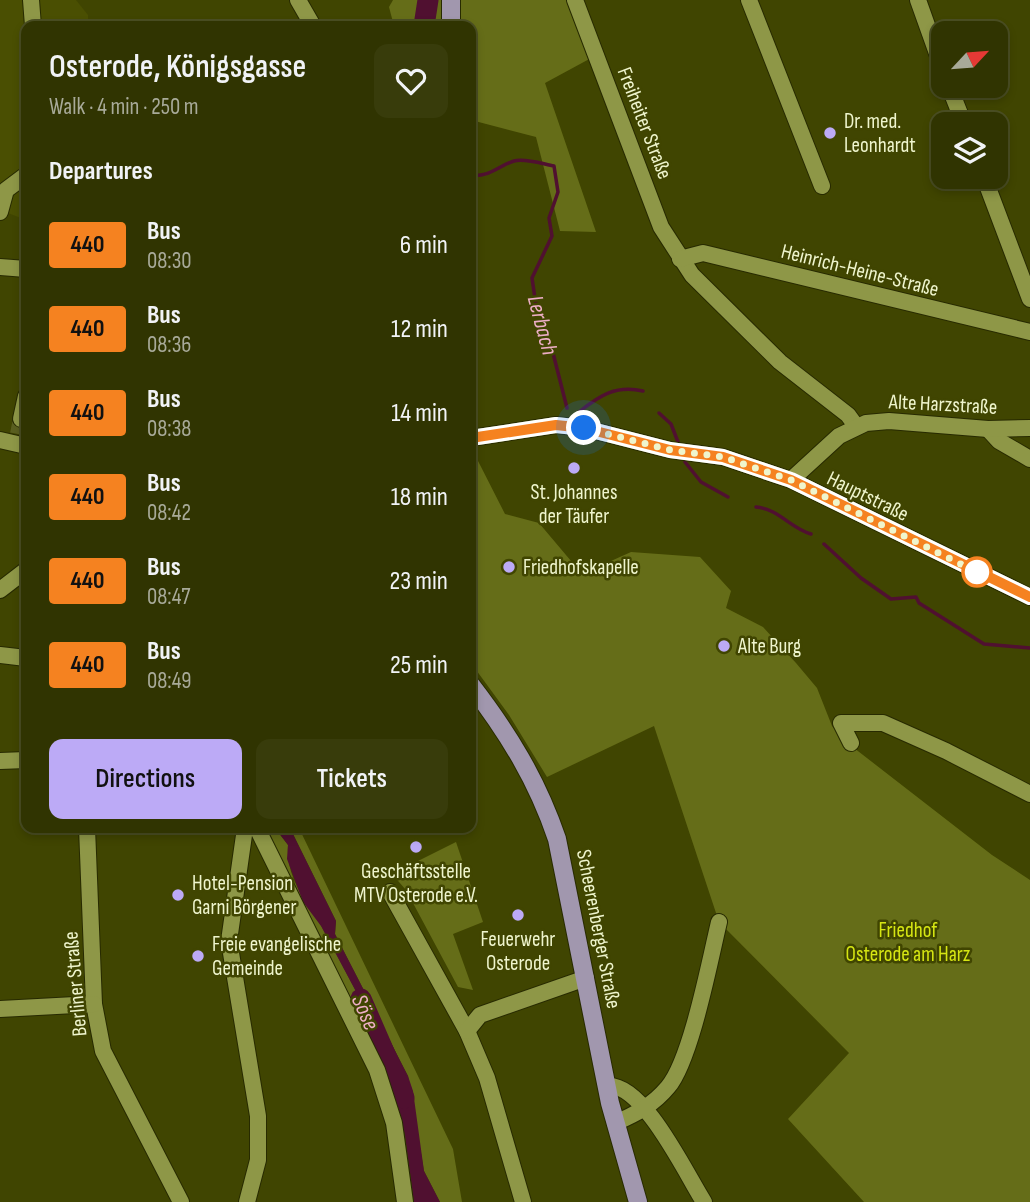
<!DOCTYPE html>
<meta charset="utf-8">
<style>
body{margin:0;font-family:"Sofia Sans Condensed",sans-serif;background:#383c0b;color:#f1f3f6;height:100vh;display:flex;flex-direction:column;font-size:26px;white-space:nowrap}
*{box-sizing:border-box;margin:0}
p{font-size:23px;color:#a8aa99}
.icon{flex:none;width:38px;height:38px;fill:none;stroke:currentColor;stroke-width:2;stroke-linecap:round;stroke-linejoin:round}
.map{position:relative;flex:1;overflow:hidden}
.sheet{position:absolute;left:21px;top:21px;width:455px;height:812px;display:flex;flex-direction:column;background:#303401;border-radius:14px;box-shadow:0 4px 10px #0003,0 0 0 2px #4b4f23}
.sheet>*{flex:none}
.badge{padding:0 14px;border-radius:5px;font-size:24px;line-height:46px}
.needle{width:46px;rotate:64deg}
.buttons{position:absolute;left:931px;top:21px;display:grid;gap:14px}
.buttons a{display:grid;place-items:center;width:77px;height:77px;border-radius:14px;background:#303401;box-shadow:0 4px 10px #0003,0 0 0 2px #4b4f23;font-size:35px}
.you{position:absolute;width:35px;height:35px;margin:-18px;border:5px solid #fff;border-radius:50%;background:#1a73e8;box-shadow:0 0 0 10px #1a73e833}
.map>.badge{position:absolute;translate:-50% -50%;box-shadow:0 0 0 4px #fff}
h2{padding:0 28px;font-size:26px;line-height:63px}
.round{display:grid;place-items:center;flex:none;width:74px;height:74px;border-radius:14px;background:#383c0b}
.summary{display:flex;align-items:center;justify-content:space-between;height:119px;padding:0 28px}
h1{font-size:33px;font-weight:600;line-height:52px}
.action{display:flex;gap:14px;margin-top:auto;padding:14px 28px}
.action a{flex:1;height:80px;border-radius:14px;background:#bcaaf6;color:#111;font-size:28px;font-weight:600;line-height:80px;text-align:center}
.action a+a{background:#383c0b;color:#f1f3f6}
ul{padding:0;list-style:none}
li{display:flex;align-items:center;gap:21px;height:84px;padding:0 28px}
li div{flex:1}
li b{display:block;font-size:26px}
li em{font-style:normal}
li .badge{min-width:77px;font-weight:700;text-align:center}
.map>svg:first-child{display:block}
.built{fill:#4a4f02}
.green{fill:#656d18}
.water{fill:#501030}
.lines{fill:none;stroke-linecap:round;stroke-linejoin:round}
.stream{stroke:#501030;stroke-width:3.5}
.river{stroke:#501030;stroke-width:21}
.minor-tunnel{stroke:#5a5f20;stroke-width:16;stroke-dasharray:16 8;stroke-linecap:butt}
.minor-casing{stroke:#272a00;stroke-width:18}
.major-casing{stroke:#272a00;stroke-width:20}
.minor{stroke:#8e9747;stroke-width:16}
.major{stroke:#a197ae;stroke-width:18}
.line-casing{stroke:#fff;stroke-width:16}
.line{stroke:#f58220;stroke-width:10}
.walk{stroke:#eff5cd;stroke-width:7;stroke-dasharray:0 12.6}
.poi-dot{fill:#bcaaf6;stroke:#404501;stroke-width:2.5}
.stop-dot{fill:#fff;stroke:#f58220;stroke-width:3.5}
.labels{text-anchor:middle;stroke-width:5;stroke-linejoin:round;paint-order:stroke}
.poi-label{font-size:21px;fill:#eff5cd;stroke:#404501;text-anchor:start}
.street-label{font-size:21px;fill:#eff5cd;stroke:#404501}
.park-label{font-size:21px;fill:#d6e613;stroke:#404501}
.water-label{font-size:23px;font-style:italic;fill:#edaec6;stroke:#404501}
</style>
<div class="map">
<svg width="1030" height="1202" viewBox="0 0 1030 1202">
<rect width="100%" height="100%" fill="#404501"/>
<path class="built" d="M0 0H76L88 15V26H26V220L0 210Z"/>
<g class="green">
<path d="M393 0H444V26H394L389 7Z"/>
<path d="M456 0H571L593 57 545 83 596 232 560 231 536 137 471 120V26H457Z"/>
<path d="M476 457 505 514 539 523 582 574 631 552 700 557 731 591 726 608 763 627 796 663 817 688 832 726 845 741 992 855 1030 880V1202H864L788 1119 849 1053 719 922 654 726 547 777 509 715 471 663V458Z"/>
<path d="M266 828H275L288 845C286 879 306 900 322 927 340 960 357 994 375 1027 391 1056 393 1087 401 1119L381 1066Z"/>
<path d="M290 828H299L453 1149 462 1202H440L424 1171 408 1076 335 934 336 921Z"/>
<path d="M456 842 483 922 453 934 473 990 458 987 406 890 392 874Z"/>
</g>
<path class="water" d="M275 828H290L336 921 335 934 408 1076 413 1091 424 1171 440 1202H414L405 1135 392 1083 393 1070 376 1029 321 926 303 902 287 859 288 845Z"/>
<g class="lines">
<g class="stream">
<path d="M471 175C488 178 498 166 514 161 525 158 543 164 554 166L558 192 549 218 552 236 532 278 537 312 553 353 567 408"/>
<path d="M579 412C600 395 616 385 643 391"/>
<path d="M659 413 671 424 678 442"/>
<path d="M685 462 701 482 728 497"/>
<path d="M756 507C779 509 790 528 811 534"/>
<path d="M824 544 861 578 891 599 916 597 919 603 984 644 1030 648"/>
</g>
<g class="river">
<path d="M424 26 428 0"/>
<path d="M361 999 404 1098"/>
</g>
<path class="minor-tunnel" d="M18 434 21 419"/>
<defs>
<g id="minor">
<path d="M31 0 33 26"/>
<path d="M298 0 313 26"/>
<path d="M575 0 661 227 692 275 780 362 848 415 856 426"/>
<path d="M749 0 822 186"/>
<path d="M918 0 943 70"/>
<path d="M949 86 964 124"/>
<path d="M984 177 1030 299"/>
<path d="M0 212 6 190 26 175"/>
<path d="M680 259 703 253 1030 332"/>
<path d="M0 267 26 269"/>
<path d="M21 419 26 396"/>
<path d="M988 429 999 441 1030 459"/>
<path d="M471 438 556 425 584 428 670 450 723 457 791 480 1030 597"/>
<path d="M0 440 26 446"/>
<path d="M791 480 839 436 866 423 889 421 988 429 1030 428"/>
<path d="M0 590 26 570"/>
<path d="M0 655 26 658"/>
<path d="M851 743 841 723H883L946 751 1030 794"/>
<path d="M0 761 26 760"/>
<path d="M87 828 94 1004 103 1051 181 1202"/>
<path d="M245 828 229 941 258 1116V1160L247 1202"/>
<path d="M257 828 377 1070 394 1123 405 1202"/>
<path d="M390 892 467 1031 487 1078 523 1202"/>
<path d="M0 1009 94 1004"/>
<path d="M467 1031 480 1015 586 978"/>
<path d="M607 1086C643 1082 686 1174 704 1202"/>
<path d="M615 1123C636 1114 653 1105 668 1087 691 1060 710 960 719 922"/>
</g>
<g id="major">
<path d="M451 26V0"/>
<path d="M471 685C508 733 537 780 557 839L610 1103 638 1202"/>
</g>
</defs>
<use href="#minor" class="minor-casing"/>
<use href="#major" class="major-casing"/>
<use href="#minor" class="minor"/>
<use href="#major" class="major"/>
</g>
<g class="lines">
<defs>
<path id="line" d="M471 438 556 425 584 428 670 450 723 457 791 480 1030 597"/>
</defs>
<use href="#line" class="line-casing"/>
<use href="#line" class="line"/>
<path class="walk" d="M584 428 670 450 723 457 791 480 977 572"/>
</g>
<g class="poi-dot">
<circle cx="830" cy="133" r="7"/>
<circle cx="574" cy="468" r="7"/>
<circle cx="509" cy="567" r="7"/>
<circle cx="724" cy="646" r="7"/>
<circle cx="416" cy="847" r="7"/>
<circle cx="178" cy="895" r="7"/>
<circle cx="518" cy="915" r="7"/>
<circle cx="198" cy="956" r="7"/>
</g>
<circle class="stop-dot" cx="977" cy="572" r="14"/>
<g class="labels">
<g class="poi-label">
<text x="844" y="128">Dr. med.<tspan x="844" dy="24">Leonhardt</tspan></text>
<text x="574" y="499" text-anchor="middle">St. Johannes<tspan x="574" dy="24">der Täufer</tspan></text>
<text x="523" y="574">Friedhofskapelle</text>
<text x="738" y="653">Alte Burg</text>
<text x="416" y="878" text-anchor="middle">Geschäftsstelle<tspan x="416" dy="24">MTV Osterode e.V.</tspan></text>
<text x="192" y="890">Hotel-Pension<tspan x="192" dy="24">Garni Börgener</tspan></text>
<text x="518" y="946" text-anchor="middle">Feuerwehr<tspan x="518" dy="24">Osterode</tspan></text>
<text x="212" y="951">Freie evangelische<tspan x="212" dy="24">Gemeinde</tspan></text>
</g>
<g class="street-label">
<text transform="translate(645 123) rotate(69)" y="7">Freiheiter Straße</text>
<text transform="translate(860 270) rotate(14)" y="7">Heinrich-Heine-Straße</text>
<text transform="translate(943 404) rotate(3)" y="7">Alte Harzstraße</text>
<text transform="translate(868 496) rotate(26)" y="7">Hauptstraße</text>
<text transform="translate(599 929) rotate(79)" y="7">Scheerenberger Straße</text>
<text transform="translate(75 984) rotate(-95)" y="7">Berliner Straße</text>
</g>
<g class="park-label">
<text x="908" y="937">Friedhof<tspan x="908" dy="24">Osterode am Harz</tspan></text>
</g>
<g class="water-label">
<text transform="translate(543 325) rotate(75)" y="8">Lerbach</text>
<text transform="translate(366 1012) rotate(66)" y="8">Söse</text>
</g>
</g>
</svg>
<div class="buttons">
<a><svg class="needle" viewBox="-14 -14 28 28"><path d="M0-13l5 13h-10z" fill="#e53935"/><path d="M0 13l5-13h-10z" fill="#a8aa99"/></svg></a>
<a><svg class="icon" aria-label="layers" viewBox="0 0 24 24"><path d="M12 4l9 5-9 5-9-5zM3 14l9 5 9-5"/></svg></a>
</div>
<div class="you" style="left:584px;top:428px"></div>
<section class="sheet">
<div class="summary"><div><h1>Osterode, Königsgasse</h1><p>Walk · 4 min · 250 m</p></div><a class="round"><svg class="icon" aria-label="heart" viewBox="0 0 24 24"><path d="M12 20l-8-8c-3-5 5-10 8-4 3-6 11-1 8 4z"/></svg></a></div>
<h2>Departures</h2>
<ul>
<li><span class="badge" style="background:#f58220;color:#111">440</span><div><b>Bus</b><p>08:30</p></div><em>6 min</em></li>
<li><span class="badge" style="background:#f58220;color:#111">440</span><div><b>Bus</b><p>08:36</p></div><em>12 min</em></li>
<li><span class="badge" style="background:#f58220;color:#111">440</span><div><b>Bus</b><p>08:38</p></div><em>14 min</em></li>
<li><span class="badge" style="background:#f58220;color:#111">440</span><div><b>Bus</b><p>08:42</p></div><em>18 min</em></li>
<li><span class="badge" style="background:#f58220;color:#111">440</span><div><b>Bus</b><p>08:47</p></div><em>23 min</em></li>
<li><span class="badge" style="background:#f58220;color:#111">440</span><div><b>Bus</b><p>08:49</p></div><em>25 min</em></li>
</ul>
<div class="action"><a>Directions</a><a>Tickets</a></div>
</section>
</div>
